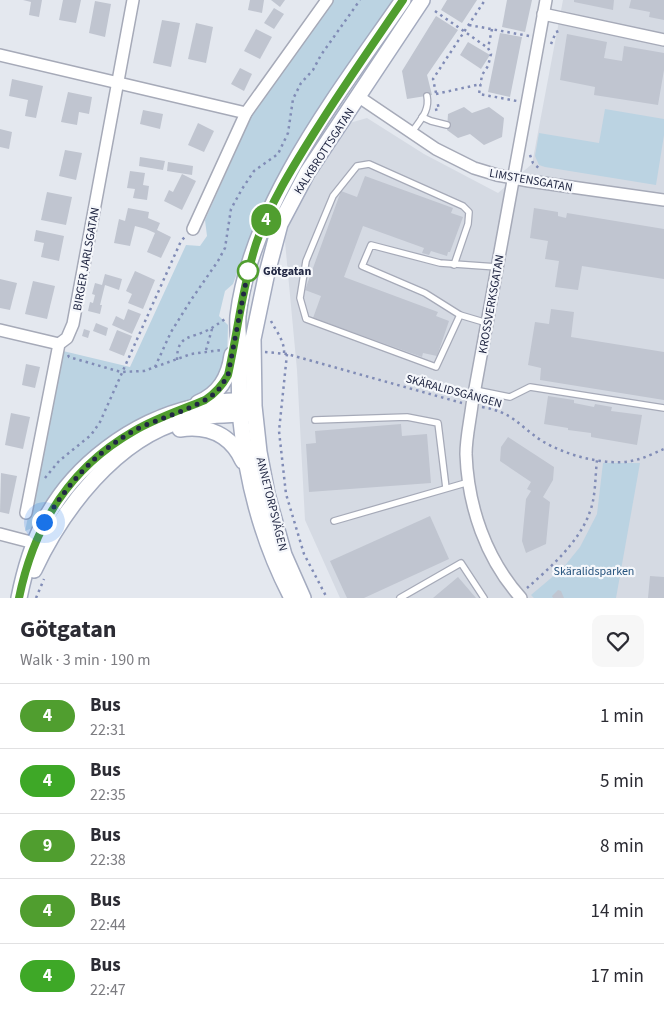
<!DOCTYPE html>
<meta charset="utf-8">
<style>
body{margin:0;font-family:"Source Sans 3",sans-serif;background:#f7f7f7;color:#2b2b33;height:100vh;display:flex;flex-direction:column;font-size:19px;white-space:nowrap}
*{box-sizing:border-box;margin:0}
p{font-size:16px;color:#7c7c81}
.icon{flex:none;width:28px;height:28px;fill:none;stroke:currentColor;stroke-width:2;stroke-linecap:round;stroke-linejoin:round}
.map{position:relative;height:598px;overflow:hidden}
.panel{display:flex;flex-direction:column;background:#fff;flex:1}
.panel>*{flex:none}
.badge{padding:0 10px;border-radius:16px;font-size:18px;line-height:32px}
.you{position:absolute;width:25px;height:25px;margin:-12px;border:4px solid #fff;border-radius:50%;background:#1a73e8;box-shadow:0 0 0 8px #1a73e833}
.map>.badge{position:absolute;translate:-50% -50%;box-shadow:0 0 0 2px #fff}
.round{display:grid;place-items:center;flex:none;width:52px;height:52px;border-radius:10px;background:#f7f7f7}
.overview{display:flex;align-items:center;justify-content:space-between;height:85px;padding:0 20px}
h1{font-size:24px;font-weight:700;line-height:38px}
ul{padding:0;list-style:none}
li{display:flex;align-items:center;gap:15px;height:65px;padding:0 20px;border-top:1px solid #e1e1e2}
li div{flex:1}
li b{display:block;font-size:19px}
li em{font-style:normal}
li .badge{min-width:55px;font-weight:700;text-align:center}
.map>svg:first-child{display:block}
.built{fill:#d5dae3}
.green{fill:#bbd3e2}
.building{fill:#c0c5d0}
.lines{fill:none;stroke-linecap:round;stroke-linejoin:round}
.lane-casing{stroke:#a6aab8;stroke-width:8}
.street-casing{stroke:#a6aab8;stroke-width:14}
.secondary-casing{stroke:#a4abbf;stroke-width:18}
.path{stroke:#818cb6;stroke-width:2.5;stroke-dasharray:2.5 4;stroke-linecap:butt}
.lane{stroke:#fff;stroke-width:5.5}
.street{stroke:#fff;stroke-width:11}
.secondary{stroke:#fff;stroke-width:15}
.line-casing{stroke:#fff;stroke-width:11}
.line{stroke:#509e2f;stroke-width:8}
.walk{stroke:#212743;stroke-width:5;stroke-dasharray:0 9}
.stop-dot{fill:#fff;stroke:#509e2f;stroke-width:2.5}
.labels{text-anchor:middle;stroke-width:4.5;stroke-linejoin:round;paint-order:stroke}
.street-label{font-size:12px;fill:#212743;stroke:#f5f7fb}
.stop-label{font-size:12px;font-weight:bold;fill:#212743;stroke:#f5f7fb;text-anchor:start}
.park-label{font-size:12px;fill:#27547e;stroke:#f5f7fb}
</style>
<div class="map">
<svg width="664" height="598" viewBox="0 0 664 598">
<rect width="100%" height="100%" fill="#e4e8ef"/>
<path class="built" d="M563 0H664V598H340L305 520 297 370 284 231 346 124 367 118 424 154 498 193 532 164Z"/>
<g class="green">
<path d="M332 0H396L290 155 259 213 233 284 225 291 219 316 228 325 227 363 217 383 202 395 181 403 156 410 127 426 94 451 35 527 25 531 63 351 130 367 186 245 200 246 207 236 205 220 255 108Z"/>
<path d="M605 109 664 119V135L656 185 545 167 539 165 535 156 539 133 599 143Z"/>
<path d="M603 463H640L616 598H534L531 595 563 568 580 547 597 514Z"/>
</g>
<g class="building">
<path d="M23 0H42L39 17 29 15 31 2Z"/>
<path d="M63 0H81L76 23 59 20Z"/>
<path d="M250 0H264L262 13 248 10Z"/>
<path d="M271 0H285L280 7Z"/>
<path d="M447 0H477L462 23 441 10Z"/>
<path d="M507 0H532L525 32 502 27Z"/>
<path d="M574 0H614L613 10 574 2Z"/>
<path d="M631 0H664V20L649 17 650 12 629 8Z"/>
<path d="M95 1 111 4 105 37 89 33Z"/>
<path d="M274 8 284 14 274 29 264 23Z"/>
<path d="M436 16 458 30 427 75 432 95 407 99 402 71Z"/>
<path d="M162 20 180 23 171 67 153 63Z"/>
<path d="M196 23 213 27 206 63 188 59Z"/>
<path d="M256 29 272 37 260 59 244 51Z"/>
<path d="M500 33 522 37 510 97 488 92Z"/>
<path d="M567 34 607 42 604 58 622 61 624 46 664 53V70L658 105 594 95 595 87 560 80Z"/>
<path d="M468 42 490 55 481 69 460 55Z"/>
<path d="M240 68 252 74 244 91 231 84Z"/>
<path d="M12 79 43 86 36 118 25 116 28 100 9 96Z"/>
<path d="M68 92 92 97 89 114 79 112 77 125 61 122Z"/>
<path d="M464 107 472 113 489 107 504 118 502 137 484 145 470 134 458 138 447 130 448 114Z"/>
<path d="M143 110 163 114 160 129 140 124Z"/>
<path d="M198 123 214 131 204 152 188 145Z"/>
<path d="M0 129 12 132 9 149 0 147Z"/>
<path d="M65 150 82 153 76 180 59 176Z"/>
<path d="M140 157 165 161 163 170 139 166Z"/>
<path d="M168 162 193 166 192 175 167 171Z"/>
<path d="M130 171 145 173 143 185 149 186 147 200 133 198 135 189 127 188Z"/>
<path d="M182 174 196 181 182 210 164 201 169 190 173 192Z"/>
<path d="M365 176 453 208 451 213 463 217 450 252H448L447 256 431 251 429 255 422 253 424 248 363 226 344 277 438 312 436 316 449 321 437 356 423 353 422 357 313 318 321 296 305 290 341 191 357 197Z"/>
<path d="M47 192 72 197 66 225 41 220Z"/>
<path d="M128 208 149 212 148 218 160 223 157 230 171 237 161 258 147 252 155 233 146 229 135 226 130 246 114 243 119 219 125 221Z"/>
<path d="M534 208 558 212V216L566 218 567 213 664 229V279L582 266 578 290 555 287 559 261 545 259 548 241 530 238Z"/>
<path d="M36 230 64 236 59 261 41 257 44 243 34 241Z"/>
<path d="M135 271 155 280 143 309 128 303 132 294 126 291Z"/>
<path d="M105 274 122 279 119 290 105 285 100 305H102L100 314 88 311 90 302 93 303 95 295 92 294 95 283 102 285Z"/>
<path d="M0 279 17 283 10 310 0 308Z"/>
<path d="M33 281 55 286 47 319 25 314Z"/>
<path d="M128 309 141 314 132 334 112 325 116 316 124 320Z"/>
<path d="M551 309 574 312 571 337 664 352V400L540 380 541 368 528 365 535 322 549 324Z"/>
<path d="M96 323 108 328 106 336 93 331Z"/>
<path d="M84 329 90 331 88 338 82 336Z"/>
<path d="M117 330 132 336 124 356 109 350Z"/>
<path d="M26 364 40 367 35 388 22 385Z"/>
<path d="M548 396 574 400V403L594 407 595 404 612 407 611 411 642 415 637 445 591 437V433L568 430V428L544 424Z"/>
<path d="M11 413 30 417 23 449 5 445Z"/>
<path d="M401 424 402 436 427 434 431 483 309 492 306 444 316 443 315 431Z"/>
<path d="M508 437 554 467 553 480 543 497 550 502 546 544 526 553 522 541 526 499 531 491 527 489 531 482 500 461 501 447Z"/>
<path d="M1 473 17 476 9 514 0 512Z"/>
<path d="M430 516 449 559 364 598H347L330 561Z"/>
<path d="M650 576 664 577V598H648Z"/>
<path d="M458 577 476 598H433Z"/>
<path d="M558 590 561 591 564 598H553L552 596Z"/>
</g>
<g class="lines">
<defs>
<g id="lane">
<path d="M422 117 431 121 447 125"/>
<path d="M412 132C420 120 430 111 427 96"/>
<path d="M454 265 468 224 469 212 463 206 369 164 357 166 333 196 306 261 300 298 306 319 436 367 460 315"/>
<path d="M487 323 460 315 425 293 362 266 371 245 440 263 497 267"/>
<path d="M475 390 510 397 530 387 664 408"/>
<path d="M315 420 407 417 438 423 446 488"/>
<path d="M334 521 469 482"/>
<path d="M400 598 461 563 484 598"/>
</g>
<g id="street">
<path d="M543 14 664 40"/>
<path d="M0 55 246 113"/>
<path d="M359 97 436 149 474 168 497 175 529 181 664 200"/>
<path d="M193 229 246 113 327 0"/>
<path d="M0 330 59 344"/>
<path d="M26 513 59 344 67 338 73 324 133 0"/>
<path d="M0 534 42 545"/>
<path d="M521 598C486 559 468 507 466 454 466 438 470 421 472 405L546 0"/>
</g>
<g id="secondary">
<path d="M198 403C219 394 229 378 232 355"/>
<path d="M180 429C208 425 231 435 243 461"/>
<path d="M34 570C62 510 116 438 184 420 202 415 222 415 241 414L248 409"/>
<path d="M19 598C24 573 32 545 44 522 73 465 133 421 195 407 211 403 232 398 248 403"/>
<path d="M292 598C263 543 247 484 241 421 239 397 239 374 239 350 239 338 237 327 238 316 251 204 341 90 403 0"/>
<path d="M303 598 284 555 267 494 259 452 254 406 253 339 266 277 280 224 307 173 422 0"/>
</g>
</defs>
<use href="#lane" class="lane-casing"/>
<use href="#street" class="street-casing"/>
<use href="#secondary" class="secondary-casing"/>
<g class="path">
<path d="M435 11 488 48"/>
<path d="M469 25 529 36"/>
<path d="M492 29 488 48 491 54 488 66 482 75 479 94 517 101"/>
<path d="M551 44 556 32 562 30"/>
<path d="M436 93 433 79 485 0"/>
<path d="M436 94 481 84"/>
<path d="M435 110 439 109 437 101"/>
<path d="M530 155 533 163 541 170"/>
<path d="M271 321C276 331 285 341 284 354"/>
<path d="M206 350 212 329"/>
<path d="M265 352 287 354 462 403"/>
<path d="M287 354 279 431 286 494 304 554 327 598"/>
<path d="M68 355 69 357 121 372 144 371 191 354 221 350"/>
<path d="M177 360C177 334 191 339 208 330 214 327 219 323 225 319"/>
<path d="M155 367 171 332 191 300 218 261 225 248 231 209 242 189 254 171 278 154 288 133 293 99 301 83 313 70 321 55 360 0"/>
<path d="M482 407C513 412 519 426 542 441 565 455 605 466 631 461 643 459 654 453 664 449"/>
<path d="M45 478 59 461 91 435 100 422 181 241 185 237"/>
<path d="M527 588C549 569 579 542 589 514 596 498 595 477 597 460"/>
<path d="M36 598 44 579"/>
</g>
<use href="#lane" class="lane"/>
<use href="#street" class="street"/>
<use href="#secondary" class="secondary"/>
</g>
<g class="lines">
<defs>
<path id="line" d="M19 598C34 525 69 468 134 431 156 418 181 410 205 400 216 393 222 386 228 375 238 330 242 288 256 244 269 205 292 168 314 133 342 88 373 44 403 0"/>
</defs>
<use href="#line" class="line-casing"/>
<use href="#line" class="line"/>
<path class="walk" d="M44 522C69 483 94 453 135 430 158 418 197 409 215 393 221 388 224 381 228 375L248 271"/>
</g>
<circle class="stop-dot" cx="248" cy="271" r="10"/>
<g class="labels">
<g class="street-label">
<text transform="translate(324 151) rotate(-57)" y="4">KALKBROTTSGATAN</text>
<text transform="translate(531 180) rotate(10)" y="4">LIMSTENSGATAN</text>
<text transform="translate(86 259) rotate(-80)" y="4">BIRGER JARLSGATAN</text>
<text transform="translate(491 304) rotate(-80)" y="4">KROSSVERKSGATAN</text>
<text transform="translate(454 391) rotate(15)" y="4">SKÄRALIDSGÅNGEN</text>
<text transform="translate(272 504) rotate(76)" y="4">ANNETORPSVÄGEN</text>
</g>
<g class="stop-label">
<text x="263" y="275">Götgatan</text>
</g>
<g class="park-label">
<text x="594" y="575">Skäralidsparken</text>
</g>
</g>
</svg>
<div class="you" style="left:44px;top:522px"></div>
<b class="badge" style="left:266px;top:220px;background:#509e2f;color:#fff">4</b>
</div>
<section class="panel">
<div class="overview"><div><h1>Götgatan</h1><p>Walk · 3 min · 190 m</p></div><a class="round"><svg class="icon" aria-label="heart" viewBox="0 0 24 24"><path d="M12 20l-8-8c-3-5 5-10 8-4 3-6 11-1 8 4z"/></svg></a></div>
<ul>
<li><span class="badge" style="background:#509e2f;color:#fff">4</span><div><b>Bus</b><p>22:31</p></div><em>1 min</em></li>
<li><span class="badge" style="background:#3ea827;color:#fff">4</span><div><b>Bus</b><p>22:35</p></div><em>5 min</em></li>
<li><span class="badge" style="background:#509e2f;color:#fff">9</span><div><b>Bus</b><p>22:38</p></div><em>8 min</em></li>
<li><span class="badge" style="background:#509e2f;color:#fff">4</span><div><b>Bus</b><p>22:44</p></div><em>14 min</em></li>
<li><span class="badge" style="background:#3ea827;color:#fff">4</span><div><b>Bus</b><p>22:47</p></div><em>17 min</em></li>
</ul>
</section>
